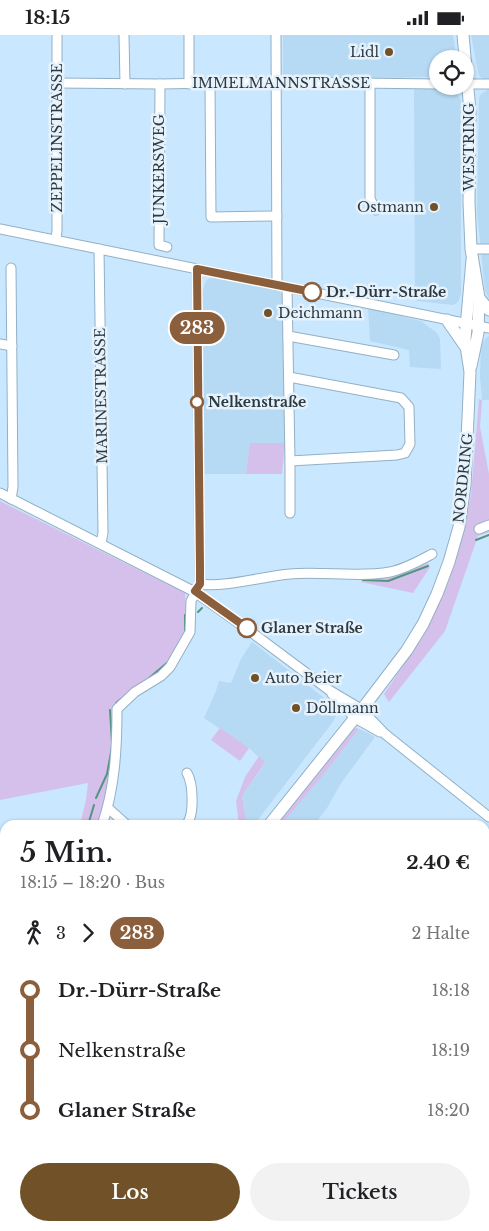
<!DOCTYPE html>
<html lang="de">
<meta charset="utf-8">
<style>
body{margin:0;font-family:"Libre Baskerville",serif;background:#f2f2f2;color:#202124;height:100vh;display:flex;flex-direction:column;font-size:19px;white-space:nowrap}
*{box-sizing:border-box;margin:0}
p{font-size:16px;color:#757577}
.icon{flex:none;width:28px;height:28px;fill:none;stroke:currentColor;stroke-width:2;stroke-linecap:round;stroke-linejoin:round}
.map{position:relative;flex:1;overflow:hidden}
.panel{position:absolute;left:0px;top:785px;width:490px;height:411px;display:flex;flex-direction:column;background:#fff;border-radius:15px 15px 0 0;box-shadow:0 1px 4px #0004}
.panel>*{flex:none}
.badge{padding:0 10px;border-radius:16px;font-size:18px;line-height:32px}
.buttons{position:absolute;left:429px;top:15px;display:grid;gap:10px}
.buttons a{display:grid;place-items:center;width:45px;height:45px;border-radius:50%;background:#fff;box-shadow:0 1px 4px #0004;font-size:25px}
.map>.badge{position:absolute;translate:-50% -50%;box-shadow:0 0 0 2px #fff}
.legs{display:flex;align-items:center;gap:8px;height:55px;padding:0 20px;font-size:16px}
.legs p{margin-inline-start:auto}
.summary{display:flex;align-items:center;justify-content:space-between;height:85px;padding:0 20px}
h1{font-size:28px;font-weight:600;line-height:38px}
.cta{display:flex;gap:10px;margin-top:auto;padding:10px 20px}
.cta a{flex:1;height:58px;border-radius:30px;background:#715228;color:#fff;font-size:20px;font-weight:600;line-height:58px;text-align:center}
.cta a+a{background:#f2f2f2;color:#202124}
ul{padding:0 20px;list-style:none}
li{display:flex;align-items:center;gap:18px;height:60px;font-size:19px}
li i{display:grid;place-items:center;width:8px;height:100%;margin:0 6px;background:currentColor}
li i::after{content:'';width:12px;height:12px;margin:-6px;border:4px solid;border-radius:50%;background:#fff}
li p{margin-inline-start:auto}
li:first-child i{background:linear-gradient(#0000 50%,currentColor 0)}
li:last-child i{background:linear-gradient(currentColor 50%,#0000 0)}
.status{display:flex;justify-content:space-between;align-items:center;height:35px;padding:0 25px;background:#fff;direction:ltr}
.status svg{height:14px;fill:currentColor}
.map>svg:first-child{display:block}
.built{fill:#b6d9f4}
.green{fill:#d5c0eb}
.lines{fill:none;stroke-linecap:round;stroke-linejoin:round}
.stream{stroke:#549582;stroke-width:2}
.minor-casing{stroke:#93b0c5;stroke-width:11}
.major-casing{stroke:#93b0c5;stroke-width:13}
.minor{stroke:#fff;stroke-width:9}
.major{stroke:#fff;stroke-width:11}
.line-1-casing{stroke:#fff;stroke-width:11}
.line-1{stroke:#8b5e3c;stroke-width:8}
.poi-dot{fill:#715228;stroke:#e6f2fb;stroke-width:2}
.stop-1-dot{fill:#fff;stroke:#8b5e3c;stroke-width:2.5}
.labels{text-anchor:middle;stroke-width:5;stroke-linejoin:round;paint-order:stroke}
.poi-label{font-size:14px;fill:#2d3941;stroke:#e6f2fb;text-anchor:start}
.street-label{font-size:14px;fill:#2d3941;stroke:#e6f2fb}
.stop-label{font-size:14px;font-weight:bold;fill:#2d3941;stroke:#e6f2fb;text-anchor:start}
</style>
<div class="status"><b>18:15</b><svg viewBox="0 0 49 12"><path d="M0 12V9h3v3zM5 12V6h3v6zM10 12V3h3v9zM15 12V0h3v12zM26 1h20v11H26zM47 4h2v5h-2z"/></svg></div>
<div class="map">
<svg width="489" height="1196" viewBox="0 0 489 1196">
<rect width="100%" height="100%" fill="#c9e7fe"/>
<g class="built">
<path d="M283 0H453L457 24H438L437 42 287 44 283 40Z"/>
<path d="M471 0H489V44H484L479 41Z"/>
<path d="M414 53H449L456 56 461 66V259L458 267 453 270 417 266 415 263Z"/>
<path d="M489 54V264L485 255 477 177 479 63 481 59Z"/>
<path d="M214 243 279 256 282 259 283 265 285 408H250L246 439H201V262L205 248 208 244Z"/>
<path d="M368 273 421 286 437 298 440 304 441 334 410 332 409 315 370 306Z"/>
<path d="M489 301V365H482L480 341 481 311 486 303Z"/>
<path d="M252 607 337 673 338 677 332 688 257 786 254 790H247L242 761 263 732 262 730 264 727 249 713 204 683 216 656 219 646 231 648 241 624Z"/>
<path d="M359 694 368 698 375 702 341 748 327 773 314 790H281L324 739Z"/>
</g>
<g class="green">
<path d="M479 364 482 365 480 392 489 439V497L478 501 445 596 389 667 384 659 424 600 449 546 461 507 471 460Z"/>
<path d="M250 408H285L282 439H246Z"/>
<path d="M0 466 185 558 187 596 169 629 111 675 114 715 100 790H80L86 765 88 748 0 765Z"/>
<path d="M428 528 430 532 413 558 361 547 362 541H395Z"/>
<path d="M220 693 249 713 240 726 211 705Z"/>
<path d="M356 693 359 694 324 739 281 790H275L350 697Z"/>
<path d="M259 721 265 727 262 730 263 731 242 761 247 790H239L236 766 245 742Z"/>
<path d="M5 996V1191H201L192 1196H0V997Z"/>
</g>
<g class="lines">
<g class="stream">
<path d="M476 505 489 500"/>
<path d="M363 545 388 546 428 531"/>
<path d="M198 577 202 573"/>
<path d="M185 597V580"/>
<path d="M149 643 168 627"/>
<path d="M116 668 121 664"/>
<path d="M110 675 112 707"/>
<path d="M96 763 107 739 112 712"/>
<path d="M88 790 94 770"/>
<path d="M0 960 5 959"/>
<path d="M164 1196 166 1191"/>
</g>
<defs>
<g id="minor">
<path d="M124 0 125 49"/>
<path d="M276 0 277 250"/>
<path d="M57 48 160 49 276 47 438 49"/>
<path d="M370 48V164L376 175"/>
<path d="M160 49 159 210 167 212"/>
<path d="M189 49V0"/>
<path d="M210 49 211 182 277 181"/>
<path d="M465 49H489"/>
<path d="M0 194 489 293"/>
<path d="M56 205 57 195V0"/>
<path d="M99 214 103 498 101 508"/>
<path d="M471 214H489"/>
<path d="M287 252 290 426V478"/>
<path d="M288 301 394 320"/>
<path d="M0 309 12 311"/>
<path d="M289 342 401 363 409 372 410 409 405 418 397 420 290 426"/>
<path d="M0 458 195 557 247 594 329 655 361 674 385 699 489 782"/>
<path d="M11 464 13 452 11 233"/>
<path d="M479 494 489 490"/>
<path d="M200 549C223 553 265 541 290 539 322 536 359 543 390 537 405 534 419 526 432 519"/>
<path d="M332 659 355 683 380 697"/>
<path d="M108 773 127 790"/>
<path d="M102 790C115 753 117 713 117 674L135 657 161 641 170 632 190 597 191 566 200 549 197 234"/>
<path d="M186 790C195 781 193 748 187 738"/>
</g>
<g id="major">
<path d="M463 0 470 76 469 167 471 214 479 263 478 298 471 331"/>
<path d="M479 263 489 275"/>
<path d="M447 285 465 311"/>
<path d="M269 790 366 669 407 615 423 589 437 559 449 527 459 492 465 450 470 337 465 304 472 225"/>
<path d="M0 981 5 980"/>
</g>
</defs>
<use href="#minor" class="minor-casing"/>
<use href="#major" class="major-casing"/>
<use href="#minor" class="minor"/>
<use href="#major" class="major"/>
</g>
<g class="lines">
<defs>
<path id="line-1" d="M247 593 195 556 200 549V533L197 234 312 257"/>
</defs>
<use href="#line-1" class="line-1-casing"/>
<use href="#line-1" class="line-1"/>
</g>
<g class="poi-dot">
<circle cx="389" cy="17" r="5"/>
<circle cx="434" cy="172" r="5"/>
<circle cx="268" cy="278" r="5"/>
<circle cx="255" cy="643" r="5"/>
<circle cx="296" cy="673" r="5"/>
</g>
<g class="stop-1-dot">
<circle cx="312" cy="257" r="9"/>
<circle cx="197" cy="367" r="6"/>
<circle cx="247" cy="593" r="9"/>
</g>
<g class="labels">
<g class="poi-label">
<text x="379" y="22" text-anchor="end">Lidl</text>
<text x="424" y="177" text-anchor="end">Ostmann</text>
<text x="278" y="283">Deichmann</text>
<text x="265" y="648">Auto Beier</text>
<text x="306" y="678">Döllmann</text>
</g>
<g class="street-label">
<text x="281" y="53">IMMELMANNSTRASSE</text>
<text transform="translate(57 103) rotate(-90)" y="5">ZEPPELINSTRASSE</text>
<text transform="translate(469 112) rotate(-90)" y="5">WESTRING</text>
<text transform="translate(159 134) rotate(-90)" y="5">JUNKERSWEG</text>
<text transform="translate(101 361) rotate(-91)" y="5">MARINESTRASSE</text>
<text transform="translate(463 443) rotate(-84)" y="5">NORDRING</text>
</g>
<g class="stop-label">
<text x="326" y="262">Dr.-Dürr-Straße</text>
<text x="208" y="372">Nelkenstraße</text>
<text x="261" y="598">Glaner Straße</text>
</g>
</g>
</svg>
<div class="buttons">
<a><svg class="icon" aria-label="locate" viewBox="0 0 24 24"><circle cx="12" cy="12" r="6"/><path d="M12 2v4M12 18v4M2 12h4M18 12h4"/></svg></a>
</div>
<b class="badge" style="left:197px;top:293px;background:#8b5e3c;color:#fff">283</b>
<section class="panel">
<div class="summary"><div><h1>5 Min.</h1><p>18:15 – 18:20 · Bus</p></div><b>2.40 €</b></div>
<div class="legs"><svg class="icon" aria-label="walk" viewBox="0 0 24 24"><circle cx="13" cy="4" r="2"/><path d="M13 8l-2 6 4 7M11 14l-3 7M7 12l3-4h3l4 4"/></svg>3<svg class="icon" aria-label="forward" viewBox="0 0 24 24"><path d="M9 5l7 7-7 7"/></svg><b class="badge" style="background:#8b5e3c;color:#fff">283</b><p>2 Halte</p></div>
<ul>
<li><i style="color:#8b5e3c"></i><b>Dr.-Dürr-Straße</b><p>18:18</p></li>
<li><i style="color:#8b5e3c"></i><span>Nelkenstraße</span><p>18:19</p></li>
<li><i style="color:#8b5e3c"></i><b>Glaner Straße</b><p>18:20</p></li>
</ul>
<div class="cta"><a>Los</a><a>Tickets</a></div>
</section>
</div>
